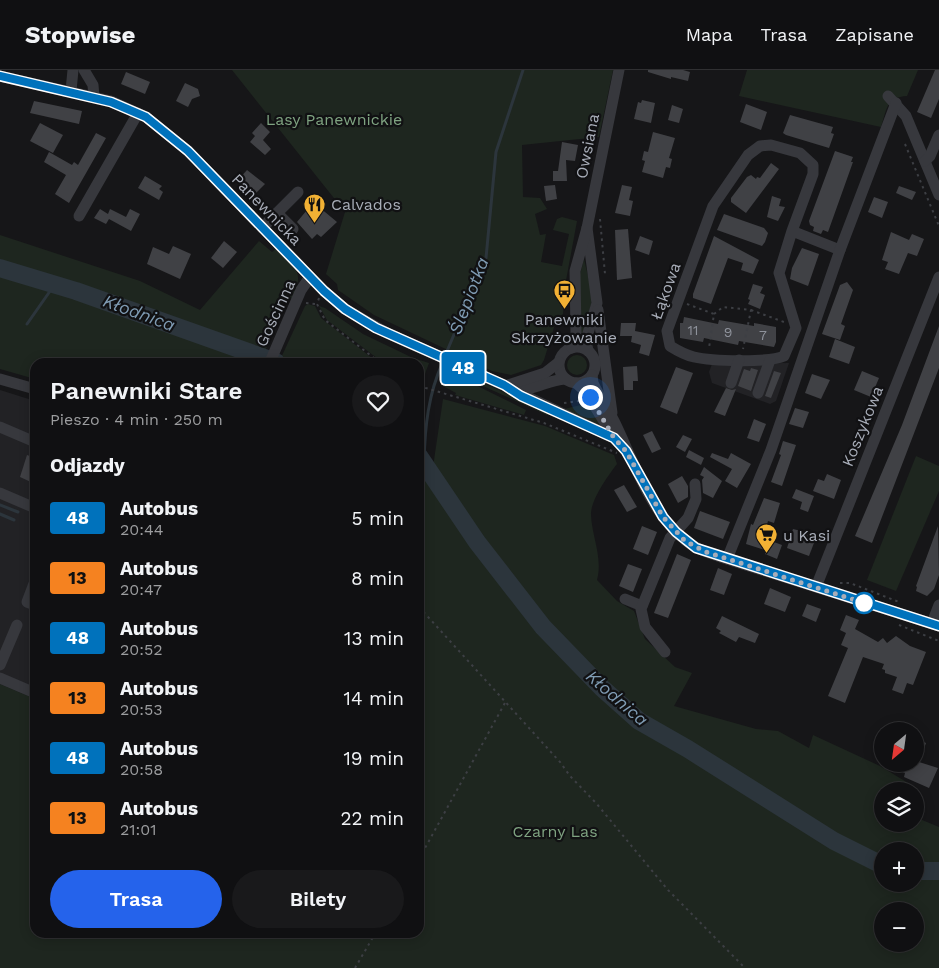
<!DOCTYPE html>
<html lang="pl">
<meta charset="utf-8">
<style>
body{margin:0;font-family:"Work Sans",sans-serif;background:#19191b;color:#f1f3f6;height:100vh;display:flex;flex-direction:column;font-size:19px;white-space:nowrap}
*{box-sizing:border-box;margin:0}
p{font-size:16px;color:#9c9d9f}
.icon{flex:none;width:28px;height:28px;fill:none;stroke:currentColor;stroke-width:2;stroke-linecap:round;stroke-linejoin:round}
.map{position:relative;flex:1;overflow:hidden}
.side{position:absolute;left:30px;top:288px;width:394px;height:580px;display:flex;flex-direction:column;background:#101012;border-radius:15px;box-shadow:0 2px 12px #0003,0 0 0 1px #303032}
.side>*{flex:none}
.badge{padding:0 10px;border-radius:4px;font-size:18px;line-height:32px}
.needle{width:32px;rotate:209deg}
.tools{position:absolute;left:874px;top:652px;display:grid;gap:10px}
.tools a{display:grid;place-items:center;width:50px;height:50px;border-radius:50%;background:#101012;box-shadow:0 2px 12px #0003,0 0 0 1px #303032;font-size:25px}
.you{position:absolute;width:25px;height:25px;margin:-12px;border:4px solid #fff;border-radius:50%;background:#1a73e8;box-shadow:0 0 0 8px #1a73e833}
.map>.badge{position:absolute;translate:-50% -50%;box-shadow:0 0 0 2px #fff}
h2{padding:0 20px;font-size:19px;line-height:45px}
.round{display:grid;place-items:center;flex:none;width:52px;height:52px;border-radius:26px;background:#19191b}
.overview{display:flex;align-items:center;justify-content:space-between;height:85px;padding:0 20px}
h1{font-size:24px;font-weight:600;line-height:38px}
.button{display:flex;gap:10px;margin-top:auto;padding:10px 20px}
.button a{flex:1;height:58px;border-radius:30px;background:#2563eb;color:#fff;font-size:20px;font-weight:600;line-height:58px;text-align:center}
.button a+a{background:#19191b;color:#f1f3f6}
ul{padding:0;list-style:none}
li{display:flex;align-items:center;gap:15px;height:60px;padding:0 20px}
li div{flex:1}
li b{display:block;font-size:19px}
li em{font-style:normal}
li .badge{min-width:55px;font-weight:700;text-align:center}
header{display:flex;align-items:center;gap:30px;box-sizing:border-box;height:70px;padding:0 25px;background:#101012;border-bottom:1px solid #303032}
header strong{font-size:24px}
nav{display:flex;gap:28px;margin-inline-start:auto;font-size:18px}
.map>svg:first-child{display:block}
.built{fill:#222225}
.green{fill:#1e261f;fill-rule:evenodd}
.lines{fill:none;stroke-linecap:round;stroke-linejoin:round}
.stream{stroke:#2c353c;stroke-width:3}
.river{stroke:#2c353c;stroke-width:18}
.building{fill:#404145}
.path{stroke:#3d3f44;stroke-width:2;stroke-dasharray:2.5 4;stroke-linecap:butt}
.minor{stroke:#37383d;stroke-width:11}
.line-casing{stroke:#fff;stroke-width:11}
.line{stroke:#0072bc;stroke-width:8}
.walk{stroke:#a8adb8;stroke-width:5;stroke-dasharray:0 9}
.stop-dot{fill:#fff;stroke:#0072bc;stroke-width:2.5}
.labels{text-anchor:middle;stroke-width:4.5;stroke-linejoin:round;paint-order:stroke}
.number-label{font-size:14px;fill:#8e929b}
.park-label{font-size:16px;fill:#7fa381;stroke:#111113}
.street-label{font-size:16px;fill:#a8adb8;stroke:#111113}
.poi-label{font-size:16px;fill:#a8adb8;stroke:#111113;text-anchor:start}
.water-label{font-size:18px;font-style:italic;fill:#7f9bb3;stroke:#111113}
</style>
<header>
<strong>Stopwise</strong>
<nav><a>Mapa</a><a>Trasa</a><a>Zapisane</a></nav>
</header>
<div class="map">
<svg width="939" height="898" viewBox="0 0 939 898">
<rect width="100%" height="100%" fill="#161618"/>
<g class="built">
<path d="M789 293 776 331 770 334 712 313 709 302 712 294Z"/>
<path d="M0 320 35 331V629L0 614Z"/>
</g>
<g class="green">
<path d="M232 0H613L599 67 522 75 523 127 540 128 547 139 535 144 540 165 546 164 541 192 562 196 569 164 553 160 557 149 562 147 577 151 565 216 563 244 555 254 544 290 541 295 511 305 492 301 374 245 338 220 337 214 326 204 345 142Z"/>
<path d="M747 0H918L907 26C886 27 887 39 881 57L739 26Z"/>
<path d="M0 165 140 211 200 240 259 171 272 182 276 179C296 199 305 200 292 229L289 228 264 283 71 214 0 193Z"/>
<path d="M584 189 593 227 581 272 578 212Z"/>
<path d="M0 201 76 224 261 292H35V309L0 299Z"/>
<path d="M308 234 315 236 321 248 377 292H289L280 290 305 236Z"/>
<path d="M319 236 325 238 363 264 413 288 429 293 422 312H419V292H382L327 250Z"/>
<circle cx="577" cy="295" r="10"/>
<path d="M447 301 526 340 524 345 455 325 456 323 441 315Z"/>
<path d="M461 303 552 344 547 345 472 311Z"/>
<path d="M443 329 545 356 614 385 617 394C609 404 590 431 591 445 592 467 603 488 597 510L617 531 634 541 645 569 675 597 692 603 674 636 756 659 778 661 809 678 813 665 880 696 913 716 912 721H882V754H915V747L939 757V797L915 796V781H882V791L834 765 642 648 545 554 433 397Z"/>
<path d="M589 333 601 357 564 339Z"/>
<path d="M916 386 939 396V421L896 521 867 510Z"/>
<path d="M419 391 470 467 540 558 600 620 638 652 702 693 830 773 882 798V814H915V804L939 805V898H0V614L35 629V862H419ZM882 841H915V874H882Z"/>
</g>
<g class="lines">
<g class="stream">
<path d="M27 254 55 214"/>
<path d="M445 286 486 188 496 82 523 0"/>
<path d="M424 392C425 357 428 324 443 292"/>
<path d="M0 435 18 442"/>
<path d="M0 444 14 450"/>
</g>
<g class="river">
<path d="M0 198 76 221 276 292"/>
<path d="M419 386 477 472 543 557 602 618 639 651 688 679 834 771 882 795"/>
<path d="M915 801H939"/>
</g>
</g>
<g class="building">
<path d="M648 0H683L690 2 688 11 671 7V9L648 2Z"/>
<path d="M935 0H939V29L931 48 917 42Z"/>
<path d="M126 2 150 12 145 24 121 14Z"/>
<path d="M185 13 198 19 200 26 192 29 188 37 176 31Z"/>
<path d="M642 30 655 33 651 53 634 49 638 32 641 33Z"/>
<path d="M34 31 82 41 79 54 30 43Z"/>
<path d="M746 34 767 42 761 60 740 52Z"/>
<path d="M672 35 683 39 679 53 668 50Z"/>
<path d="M790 45 833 57 831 63 834 64 829 78 786 65 783 63Z"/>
<path d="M40 53 63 65 53 83 30 71Z"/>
<path d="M261 53 270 62 263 70 271 79 265 85 250 72 255 66 252 63Z"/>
<path d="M653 62 675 68 669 88 672 89 670 98 666 97 663 108 642 102 645 91 642 90 644 81 648 82Z"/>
<path d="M96 63 106 68 69 133 55 124 66 105 44 92 49 82 72 95 74 92 78 95Z"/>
<path d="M562 72 578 75 575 91 566 90 567 111H553V101H558Z"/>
<path d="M835 81 853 87 851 92H853L828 162 823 160 821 164 813 161 814 157 810 155 809 151Z"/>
<path d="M771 93 779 99 746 143 731 132V128L747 107 751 105 756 109 757 107 760 108Z"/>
<path d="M247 100 265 114 254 125 239 109Z"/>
<path d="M145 106 162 116 159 119 163 122 159 130 138 118Z"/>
<path d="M555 115 557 129 546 131 544 116Z"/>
<path d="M622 115 632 117 629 130 633 131 630 146 615 143Z"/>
<path d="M899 116 916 122 912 130 896 123Z"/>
<path d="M772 126 781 129 779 136 785 137 778 151 767 147Z"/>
<path d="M874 127 888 132 882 148 868 142Z"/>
<path d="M313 132 337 152 321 167 317 164 312 169 297 152 307 140V134Z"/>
<path d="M100 139 108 144 110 139 126 147 130 139 140 144 131 161 109 149 106 154 94 148Z"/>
<path d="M724 144 764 158 768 163 765 172 762 176 717 160Z"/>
<path d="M628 159 632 208 617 210 615 160Z"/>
<path d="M891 162 909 170 912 164 924 169 917 186 908 183 899 204 885 199 888 192 882 190Z"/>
<path d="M640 166 653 171 649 185 635 180Z"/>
<path d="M714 166 759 190 753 204 741 200 743 193 728 188 711 234 693 228V224Z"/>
<path d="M224 171 237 182 223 198 211 188Z"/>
<path d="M173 176 191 184 180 209 147 194 153 177 169 184Z"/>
<path d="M802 178 819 184 808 216 790 209 792 198Z"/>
<path d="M847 212 853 220 841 254 845 256 840 270 822 264 840 215Z"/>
<path d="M753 214 763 217 760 223 765 225 760 239 748 234 750 230 748 229Z"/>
<path d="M684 247 718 254 719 250 754 256V253L776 257V272L774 277 739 271 738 275 704 268 703 272 680 268V253H683Z"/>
<path d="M621 253H636L635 261 655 265 649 286 639 283 641 275 631 272 632 266H620Z"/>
<path d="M939 256V298L872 473 855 466 902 355Z"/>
<path d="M835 269 855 277 849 294 829 287Z"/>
<path d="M637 296 638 311H633V320H624L623 297Z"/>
<path d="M676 297 693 303 677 344 660 337Z"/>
<path d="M751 298 758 300 751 321 738 316 744 299 750 301Z"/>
<path d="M774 301 781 303 771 328 765 326Z"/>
<path d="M862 301 879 308 871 327 854 320Z"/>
<path d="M812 304 830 310 821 329 805 323Z"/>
<path d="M726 318 732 320 736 319 725 346 714 342Z"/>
<path d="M795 338 809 342 803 358 789 354Z"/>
<path d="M754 349 766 354 759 372 747 368Z"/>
<path d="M652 361 661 379 652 383 643 365Z"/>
<path d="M683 365 692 369 685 382 676 377Z"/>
<path d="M783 371 796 375 782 416 771 412 781 385 779 384Z"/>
<path d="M689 380 704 388 701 395 686 387Z"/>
<path d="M712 383 728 389 731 383 751 394 737 418 725 411 732 399 710 387Z"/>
<path d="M27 385 35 388V407L33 413 20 407Z"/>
<path d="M704 397 722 411 713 428 703 423 702 410 704 407 700 405Z"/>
<path d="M827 404 841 410 834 429 813 421 818 409 824 411Z"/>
<path d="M682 406 688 416V427L678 433 668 414Z"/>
<path d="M624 415 637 437 627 442 614 420Z"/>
<path d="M796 419 814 426 808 442 800 439 802 432 792 428Z"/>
<path d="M764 428 780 433 774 453 768 451 763 468 782 475 777 489 765 484V480L746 474 751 454 753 455Z"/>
<path d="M700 441 730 452 723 469 694 458Z"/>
<path d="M642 456 657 462 648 485 633 479Z"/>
<path d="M938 456 939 505 934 519 927 526 916 521 917 517 916 516Z"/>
<path d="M793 459 817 465 809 486 787 478Z"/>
<path d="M677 484 691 490 668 548 654 543Z"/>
<path d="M628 494 642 499 633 522 619 516Z"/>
<path d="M718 498 732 504 724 525 710 520Z"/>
<path d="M770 518 791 527 785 542 764 534Z"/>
<path d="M807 534 821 539 816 552 802 546Z"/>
<path d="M846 545 859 550 855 559 878 572 883 568 887 573 896 566 910 576 926 582 913 615 907 613 903 624 892 620 897 607 885 603V600L882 599 884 594 863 587 845 633 828 626 848 578 841 575 846 563 840 560Z"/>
<path d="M722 546 759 564 755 573 739 567 736 572 719 563 721 561 716 558Z"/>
<path d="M915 668 926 673 919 692 938 698 929 718 904 707 905 703 882 694H915Z"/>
</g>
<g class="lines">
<g class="path">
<path d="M905 74 939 156"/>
<path d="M600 149 605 204"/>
<path d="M319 228 317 234 325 250 379 292"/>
<path d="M306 233 316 234"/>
<path d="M687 234 714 244 709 278"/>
<path d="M751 240 784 252"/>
<path d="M714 244 723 237 751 240 743 279"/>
<path d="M419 316 544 353 617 383"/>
<path d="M564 333 579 331"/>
<path d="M840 513H850L899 532"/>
<path d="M419 537 560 692 570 706 596 733 668 820 745 898"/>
<path d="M899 555 939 571"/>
<path d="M419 789 506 631"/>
<path d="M355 898 376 862"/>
</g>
<g class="minor">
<path d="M84 0 93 15 94 27"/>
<path d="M0 6 111 31 146 47 188 81 324 221 345 239 389 264 512 319C530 323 547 310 565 309"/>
<path d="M71 21 73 0"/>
<path d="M888 26 906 46 939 125"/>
<path d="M925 91 930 86 939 65"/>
<path d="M277 143 293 159"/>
<path d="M79 146 138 43"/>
<path d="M262 158 298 122"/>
<path d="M587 158 597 233 586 270 588 281"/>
<path d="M792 161 779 203 796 258 784 286C769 293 711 291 694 287 685 285 678 281 670 276L667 261 713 136 748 85 760 76 771 75 800 83 813 95V104L792 161 840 180"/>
<path d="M598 240 612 343"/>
<circle cx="577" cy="295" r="18"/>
<path d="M572 278 576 265 575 201 587 158 619 0"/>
<path d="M270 292 301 220 310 207"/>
<path d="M592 305 593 313C599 326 608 339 615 353 633 390 651 444 685 470 697 480 712 484 727 489L939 556"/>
<path d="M0 309 35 319"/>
<path d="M576 313 586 322 615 369"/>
<path d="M731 313 739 290"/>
<path d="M508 315 545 303 559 292"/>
<path d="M513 320 614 368"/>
<path d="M758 323 770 290"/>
<path d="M0 357 35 372"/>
<path d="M0 423 35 438"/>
<path d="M727 489 771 380 840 180 896 33"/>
<path d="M35 511 27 532 35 535"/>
<path d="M816 517 939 207"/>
<path d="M625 529 642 536"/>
<path d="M932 553 939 535"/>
<path d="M665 582 645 557 641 539 670 468 688 448 696 429 695 414"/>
<path d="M0 595 17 555"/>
<path d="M0 608 35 623"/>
</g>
</g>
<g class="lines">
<defs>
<path id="line" d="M0 6 111 32 146 47 188 81 324 221 345 239 376 258 504 315 521 326 614 368 626 381 663 447 676 462 696 478 939 556"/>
</defs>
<use href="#line" class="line-casing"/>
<use href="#line" class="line"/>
<path class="walk" d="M590 327 614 368 626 381 663 447 685 471 706 482 864 533"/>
</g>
<defs>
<symbol id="restaurant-pin" viewBox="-11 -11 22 30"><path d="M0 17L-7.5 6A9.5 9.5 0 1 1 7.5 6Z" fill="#f2b134" stroke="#111113"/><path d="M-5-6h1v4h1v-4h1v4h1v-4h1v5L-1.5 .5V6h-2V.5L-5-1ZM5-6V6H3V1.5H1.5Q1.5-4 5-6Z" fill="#111"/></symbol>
<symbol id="bus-pin" viewBox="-11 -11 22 30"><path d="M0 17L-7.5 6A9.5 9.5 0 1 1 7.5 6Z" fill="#f2b134" stroke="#111113"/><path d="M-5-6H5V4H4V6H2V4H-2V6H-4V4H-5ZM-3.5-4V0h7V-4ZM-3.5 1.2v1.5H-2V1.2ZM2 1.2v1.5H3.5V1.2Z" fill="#111"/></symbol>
<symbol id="supermarket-pin" viewBox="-11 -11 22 30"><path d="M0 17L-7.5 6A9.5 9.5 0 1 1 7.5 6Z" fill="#f2b134" stroke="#111113"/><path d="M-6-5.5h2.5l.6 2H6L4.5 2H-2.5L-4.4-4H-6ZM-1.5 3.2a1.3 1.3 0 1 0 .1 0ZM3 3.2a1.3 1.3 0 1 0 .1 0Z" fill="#111"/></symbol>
</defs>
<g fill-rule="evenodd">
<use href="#restaurant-pin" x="302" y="122" width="25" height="34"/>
<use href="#bus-pin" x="552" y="208" width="25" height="34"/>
<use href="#supermarket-pin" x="754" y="452" width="25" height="34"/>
</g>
<circle class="stop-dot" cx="864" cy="533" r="10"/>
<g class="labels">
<g class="number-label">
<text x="693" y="265">11</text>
<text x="728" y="267">9</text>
<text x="763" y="270">7</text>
</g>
<g class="park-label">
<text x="334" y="55">Lasy Panewnickie</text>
<text x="555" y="767">Czarny Las</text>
</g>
<g class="street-label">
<text transform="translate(587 76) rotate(-79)" y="6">Owsiana</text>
<text transform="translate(267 139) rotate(46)" y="6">Panewnicka</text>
<text transform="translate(665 221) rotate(-70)" y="6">Łąkowa</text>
<text transform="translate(275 243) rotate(-65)" y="6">Gościnna</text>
<text transform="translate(862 356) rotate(-68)" y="6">Koszykowa</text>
</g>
<g class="poi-label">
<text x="331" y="140">Calvados</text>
<text x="564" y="255" text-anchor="middle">Panewniki<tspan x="564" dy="18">Skrzyżowanie</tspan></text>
<text x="783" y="471">u Kasi</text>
</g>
<g class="water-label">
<text transform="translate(469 226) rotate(-69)" y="6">Ślepiotka</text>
<text transform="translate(139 243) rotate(20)" y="6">Kłodnica</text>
<text transform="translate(617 628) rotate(41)" y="6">Kłodnica</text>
</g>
</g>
</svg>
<div class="tools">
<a><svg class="needle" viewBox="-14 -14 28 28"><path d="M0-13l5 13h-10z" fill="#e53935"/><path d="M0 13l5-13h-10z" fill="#9c9d9f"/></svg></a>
<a><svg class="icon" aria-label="layers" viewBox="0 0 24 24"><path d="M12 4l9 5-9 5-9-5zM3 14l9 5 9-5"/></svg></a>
<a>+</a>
<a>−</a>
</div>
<div class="you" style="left:590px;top:327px"></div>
<b class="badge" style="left:463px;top:298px;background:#0072bc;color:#fff">48</b>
<section class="side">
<div class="overview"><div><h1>Panewniki Stare</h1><p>Pieszo · 4 min · 250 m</p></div><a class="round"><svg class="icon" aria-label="heart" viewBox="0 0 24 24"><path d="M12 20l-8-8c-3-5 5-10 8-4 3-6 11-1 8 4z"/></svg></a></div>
<h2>Odjazdy</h2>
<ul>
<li><span class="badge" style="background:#0072bc;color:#fff">48</span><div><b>Autobus</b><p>20:44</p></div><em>5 min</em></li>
<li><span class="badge" style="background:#f58220;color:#111">13</span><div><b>Autobus</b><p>20:47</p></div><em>8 min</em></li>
<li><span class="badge" style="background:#0072bc;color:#fff">48</span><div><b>Autobus</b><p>20:52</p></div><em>13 min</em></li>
<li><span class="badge" style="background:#f58220;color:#111">13</span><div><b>Autobus</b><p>20:53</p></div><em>14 min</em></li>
<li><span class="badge" style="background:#0072bc;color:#fff">48</span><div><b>Autobus</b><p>20:58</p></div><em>19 min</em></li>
<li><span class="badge" style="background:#f58220;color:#111">13</span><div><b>Autobus</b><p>21:01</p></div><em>22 min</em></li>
</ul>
<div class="button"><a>Trasa</a><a>Bilety</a></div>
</section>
</div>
